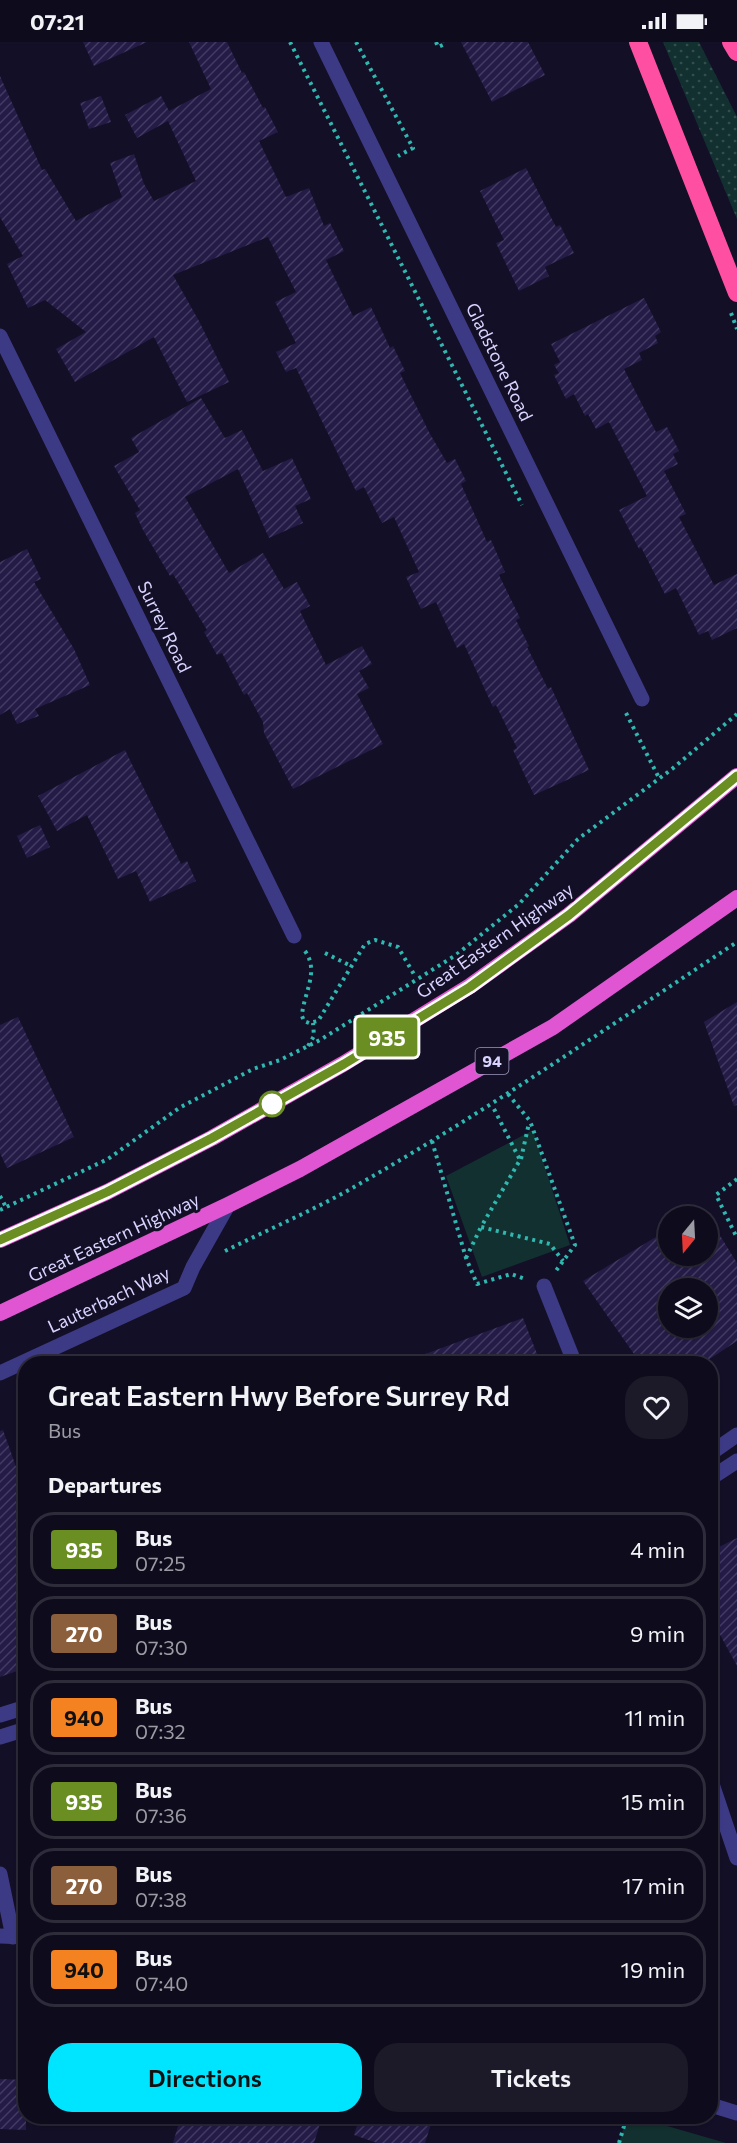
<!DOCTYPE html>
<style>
body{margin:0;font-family:Commissioner,sans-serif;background:#1c1929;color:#f1f3f6;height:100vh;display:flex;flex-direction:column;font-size:22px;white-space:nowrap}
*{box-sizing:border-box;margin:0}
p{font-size:20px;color:#9b9ba3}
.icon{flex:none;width:33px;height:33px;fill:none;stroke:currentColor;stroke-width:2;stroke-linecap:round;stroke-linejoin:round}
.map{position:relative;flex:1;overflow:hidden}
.sheet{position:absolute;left:18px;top:1314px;width:700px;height:768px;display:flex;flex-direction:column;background:#0e0b1c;border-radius:24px;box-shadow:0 2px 4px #0004,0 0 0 2px #2e2b3b}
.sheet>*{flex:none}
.badge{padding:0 12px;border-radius:4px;font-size:21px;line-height:39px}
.needle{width:39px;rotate:198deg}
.tools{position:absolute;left:658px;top:1164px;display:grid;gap:12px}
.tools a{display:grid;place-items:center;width:60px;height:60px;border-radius:50%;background:#0e0b1c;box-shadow:0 2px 4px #0004,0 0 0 2px #2e2b3b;font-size:30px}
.map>.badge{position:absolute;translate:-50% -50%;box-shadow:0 0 0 3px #fff}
h2{padding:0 30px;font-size:22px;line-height:54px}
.round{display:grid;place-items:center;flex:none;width:63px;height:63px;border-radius:24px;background:#1c1929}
.headline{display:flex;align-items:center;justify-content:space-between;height:102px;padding:0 30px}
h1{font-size:28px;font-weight:600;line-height:45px}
.cta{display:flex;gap:12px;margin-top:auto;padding:12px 30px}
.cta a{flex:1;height:69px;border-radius:24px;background:#00e5ff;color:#111;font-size:24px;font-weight:600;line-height:69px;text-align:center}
.cta a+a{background:#1c1929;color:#f1f3f6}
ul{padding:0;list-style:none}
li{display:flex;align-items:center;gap:18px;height:75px;margin:0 12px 9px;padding:0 18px;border:3px solid #2e2b3b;border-radius:24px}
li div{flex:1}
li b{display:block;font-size:22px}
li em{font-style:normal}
li .badge{min-width:66px;font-weight:700;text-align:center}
.status{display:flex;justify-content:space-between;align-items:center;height:42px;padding:0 30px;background:#0e0b1c;direction:ltr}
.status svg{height:16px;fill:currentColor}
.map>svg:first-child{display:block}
.grass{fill:url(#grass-dots)}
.park{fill:#12302f}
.building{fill:url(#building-hatch);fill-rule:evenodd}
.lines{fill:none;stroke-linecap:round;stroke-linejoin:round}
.path{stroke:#2fb8b0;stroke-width:4;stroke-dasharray:3 4.5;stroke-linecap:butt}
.minor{stroke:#3d3a85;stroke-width:15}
.trunk{stroke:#e055d1;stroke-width:16}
.motorway{stroke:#ff4fa3;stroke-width:18}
.line-casing{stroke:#fff;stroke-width:14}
.line{stroke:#6b8e23;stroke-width:9}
.stop-dot{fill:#fff;stroke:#6b8e23;stroke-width:3}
.labels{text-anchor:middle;stroke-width:6;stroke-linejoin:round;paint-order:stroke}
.shield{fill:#130f26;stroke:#9e99be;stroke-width:1.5}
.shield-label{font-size:16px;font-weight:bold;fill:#d9d4ff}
.street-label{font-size:18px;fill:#d9d4ff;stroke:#130f26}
</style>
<div class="status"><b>07:21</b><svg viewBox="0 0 49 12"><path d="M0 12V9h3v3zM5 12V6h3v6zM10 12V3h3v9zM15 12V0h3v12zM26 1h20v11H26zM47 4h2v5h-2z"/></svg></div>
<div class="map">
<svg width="737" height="2101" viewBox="0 0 737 2101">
<defs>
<pattern id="grass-dots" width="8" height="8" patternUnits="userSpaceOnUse" patternTransform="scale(1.5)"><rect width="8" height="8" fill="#12302f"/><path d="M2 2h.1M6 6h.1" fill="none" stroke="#344d4e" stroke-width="1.8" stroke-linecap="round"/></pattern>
<pattern id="building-hatch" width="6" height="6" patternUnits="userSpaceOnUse" patternTransform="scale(1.5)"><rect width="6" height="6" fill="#241b47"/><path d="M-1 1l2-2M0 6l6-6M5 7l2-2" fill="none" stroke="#433b63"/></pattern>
</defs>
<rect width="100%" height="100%" fill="#130f26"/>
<path class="grass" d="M663 0H699L737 75V177Z"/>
<g class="park">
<path d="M533 1088 570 1203 482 1235 446 1134Z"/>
<path d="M627 2075H636L726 2101H619Z"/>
</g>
<g class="building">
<path d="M83 0H147L94 24Z"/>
<path d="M189 0H227L242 31 244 30 263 66 265 65 278 90 259 99 286 155 309 146 324 184 330 181 344 209 326 218 353 274 371 265 390 306 393 304 405 329 400 331 429 390 447 421 455 417 466 439 461 442 487 500 491 498 505 530 499 533 520 576 516 578 529 604 527 605 548 647 551 645 589 728 534 753 513 708 517 706 496 663 493 665 464 602 457 606 436 560 421 567 406 535 419 530 394 475 382 481 364 445 356 449 296 326 286 330 276 310 296 301 275 260 296 250 268 195 173 233 199 279 229 340 187 360 154 295 75 340 56 307 86 290 45 258 28 266 7 222 23 214 0 175V34L42 128 45 127 76 179 122 155 110 121 134 112 144 142 154 159 196 139 168 79 137 96 125 73 161 54 169 69 211 47Z"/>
<path d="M461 0H528L545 33 492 60Z"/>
<path d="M101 54 111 80 89 87 80 61Z"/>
<path d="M526 126 556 185 560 183 574 211 545 225 549 234 519 249 496 201 504 198 480 149Z"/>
<path d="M644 256 661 290 655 294 658 301 639 311 642 318 624 327 656 390 667 385 679 409 673 412 678 422 664 429 686 472 679 475 714 543 737 532V586L712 598 708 589 699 593 676 546 665 552 641 505 639 507 619 468 647 454 609 380 596 387 588 372 585 374 574 352 566 357 554 333 559 331 554 323 560 320 551 302Z"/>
<path d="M201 356 225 396 242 388 263 429 292 416 311 457 295 464 303 481 269 496 238 427 185 455 229 531 263 511 284 547 297 540 310 564 300 569 326 623 362 604 372 622 359 629 369 646 357 652 383 702 293 747 264 691 263 680 247 651 244 653 222 611 217 613 204 590 207 588 173 532 170 534 143 488 135 471 140 468 114 424 139 410 131 396Z"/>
<path d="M27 507 41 537 34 540 74 607 90 643 35 667 39 674 17 682 10 667 0 673V520Z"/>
<path d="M125 708 181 822 187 819 196 839 150 860 136 829 118 837 87 773 57 789 38 754Z"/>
<path d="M40 783 50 805 27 816 17 794Z"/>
<path d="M737 960V1063L734 1064 704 980Z"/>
<path d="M18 975 74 1095 7 1126 0 1111V983Z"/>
<path d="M708 1174 737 1221V1299L702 1322H641L583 1239 669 1187V1214H708ZM669 1246H708V1286H669Z"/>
<path d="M523 1276 541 1322H409V1318Z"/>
<path d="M3 1388 26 1453V1626L0 1635V1389Z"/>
<path d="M737 1496V1624L711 1576V1509Z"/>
<path d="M0 2037 26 2038V2088L0 2087Z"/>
<path d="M181 2074H307L321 2079 314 2101H173Z"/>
<path d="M360 2074H419L432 2079 425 2101H377L354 2093Z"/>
</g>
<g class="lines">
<g class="path">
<path d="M290 0 522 463"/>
<path d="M356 0 413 106 398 114"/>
<path d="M436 0 438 5 445 2 444 0"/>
<path d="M731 271 737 287"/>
<path d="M626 671 659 736"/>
<path d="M305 909C320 930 303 952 302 974L304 979 309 981 318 979 365 902 375 898 398 905 415 934"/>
<path d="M325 911 351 924"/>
<path d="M308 1004 314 994 313 981"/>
<path d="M508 1052 530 1079 575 1203 555 1230"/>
<path d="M494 1067 520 1118 481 1185 550 1202 563 1219"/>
<path d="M432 1099 466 1216 477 1242 511 1232 525 1237"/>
<path d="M521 1117 529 1081"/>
<path d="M737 1137 716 1153 737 1196"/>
<path d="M0 1154 6 1165"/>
<path d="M0 1168 108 1117 179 1066 253 1027 280 1018 320 998 456 913 519 862 578 797 672 727 737 672"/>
<path d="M225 1209C265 1189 307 1171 347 1149 481 1073 608 985 737 900"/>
<path d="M466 1216 481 1185"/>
<path d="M619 2101 627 2074"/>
</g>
<g class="minor">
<path d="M321 0 642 657"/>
<path d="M0 294 294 894"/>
<path d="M544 1244 575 1322"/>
<path d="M0 1331 184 1246 193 1225 228 1163"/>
<path d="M711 1411 737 1393"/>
<path d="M711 1436 737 1419"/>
<path d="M0 1673 26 1665"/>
<path d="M0 1695 26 1687"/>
<path d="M711 1739 737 1816"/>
<path d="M0 1832 13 1895"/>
<path d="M0 1894 26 1895"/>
<path d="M711 2063 737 2071"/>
</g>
<g class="trunk">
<path d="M0 1198 107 1150 212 1096 343 1022 470 944 569 873 737 734"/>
<path d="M0 1271 228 1163 300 1127 553 985 737 856"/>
</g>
<g class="motorway">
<path d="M638 0 737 251"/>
<path d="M731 0 737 10"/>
</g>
</g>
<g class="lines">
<defs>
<path id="line" d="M0 1198 107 1150 212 1096 344 1022 470 945 569 873 737 734"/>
</defs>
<use href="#line" class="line-casing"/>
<use href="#line" class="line"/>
</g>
<circle class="stop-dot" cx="272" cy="1062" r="12"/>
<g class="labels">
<rect class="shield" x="475.5" y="1006" width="33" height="26" rx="4.5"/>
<g class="shield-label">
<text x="492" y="1025">94</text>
</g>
<g class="street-label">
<text transform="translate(499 320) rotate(64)" y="6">Gladstone Road</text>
<text transform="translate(164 585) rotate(64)" y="6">Surrey Road</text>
<text transform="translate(495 899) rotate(-35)" y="6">Great Eastern Highway</text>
<text transform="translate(114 1196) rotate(-25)" y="6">Great Eastern Highway</text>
<text transform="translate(109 1258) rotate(-25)" y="6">Lauterbach Way</text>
</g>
</g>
</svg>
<div class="tools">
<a><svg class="needle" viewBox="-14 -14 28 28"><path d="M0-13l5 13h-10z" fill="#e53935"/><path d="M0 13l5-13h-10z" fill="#9b9ba3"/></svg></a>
<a><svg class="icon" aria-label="layers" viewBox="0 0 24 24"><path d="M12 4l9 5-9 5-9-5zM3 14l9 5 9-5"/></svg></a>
</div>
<b class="badge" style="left:387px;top:995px;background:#6b8e23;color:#fff">935</b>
<section class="sheet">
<div class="headline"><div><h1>Great Eastern Hwy Before Surrey Rd</h1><p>Bus</p></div><a class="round"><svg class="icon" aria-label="heart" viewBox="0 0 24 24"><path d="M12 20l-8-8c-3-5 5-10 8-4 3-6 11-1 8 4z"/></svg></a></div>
<h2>Departures</h2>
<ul>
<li><span class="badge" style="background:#6b8e23;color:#fff">935</span><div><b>Bus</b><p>07:25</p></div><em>4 min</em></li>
<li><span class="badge" style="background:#8b5e3c;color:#fff">270</span><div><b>Bus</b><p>07:30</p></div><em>9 min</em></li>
<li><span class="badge" style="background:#f58220;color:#111">940</span><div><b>Bus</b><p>07:32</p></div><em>11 min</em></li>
<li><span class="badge" style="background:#6b8e23;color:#fff">935</span><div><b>Bus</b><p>07:36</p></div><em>15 min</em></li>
<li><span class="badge" style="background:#8b5e3c;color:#fff">270</span><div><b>Bus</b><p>07:38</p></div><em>17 min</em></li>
<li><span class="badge" style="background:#f58220;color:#111">940</span><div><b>Bus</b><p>07:40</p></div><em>19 min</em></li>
</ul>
<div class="cta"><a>Directions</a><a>Tickets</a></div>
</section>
</div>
